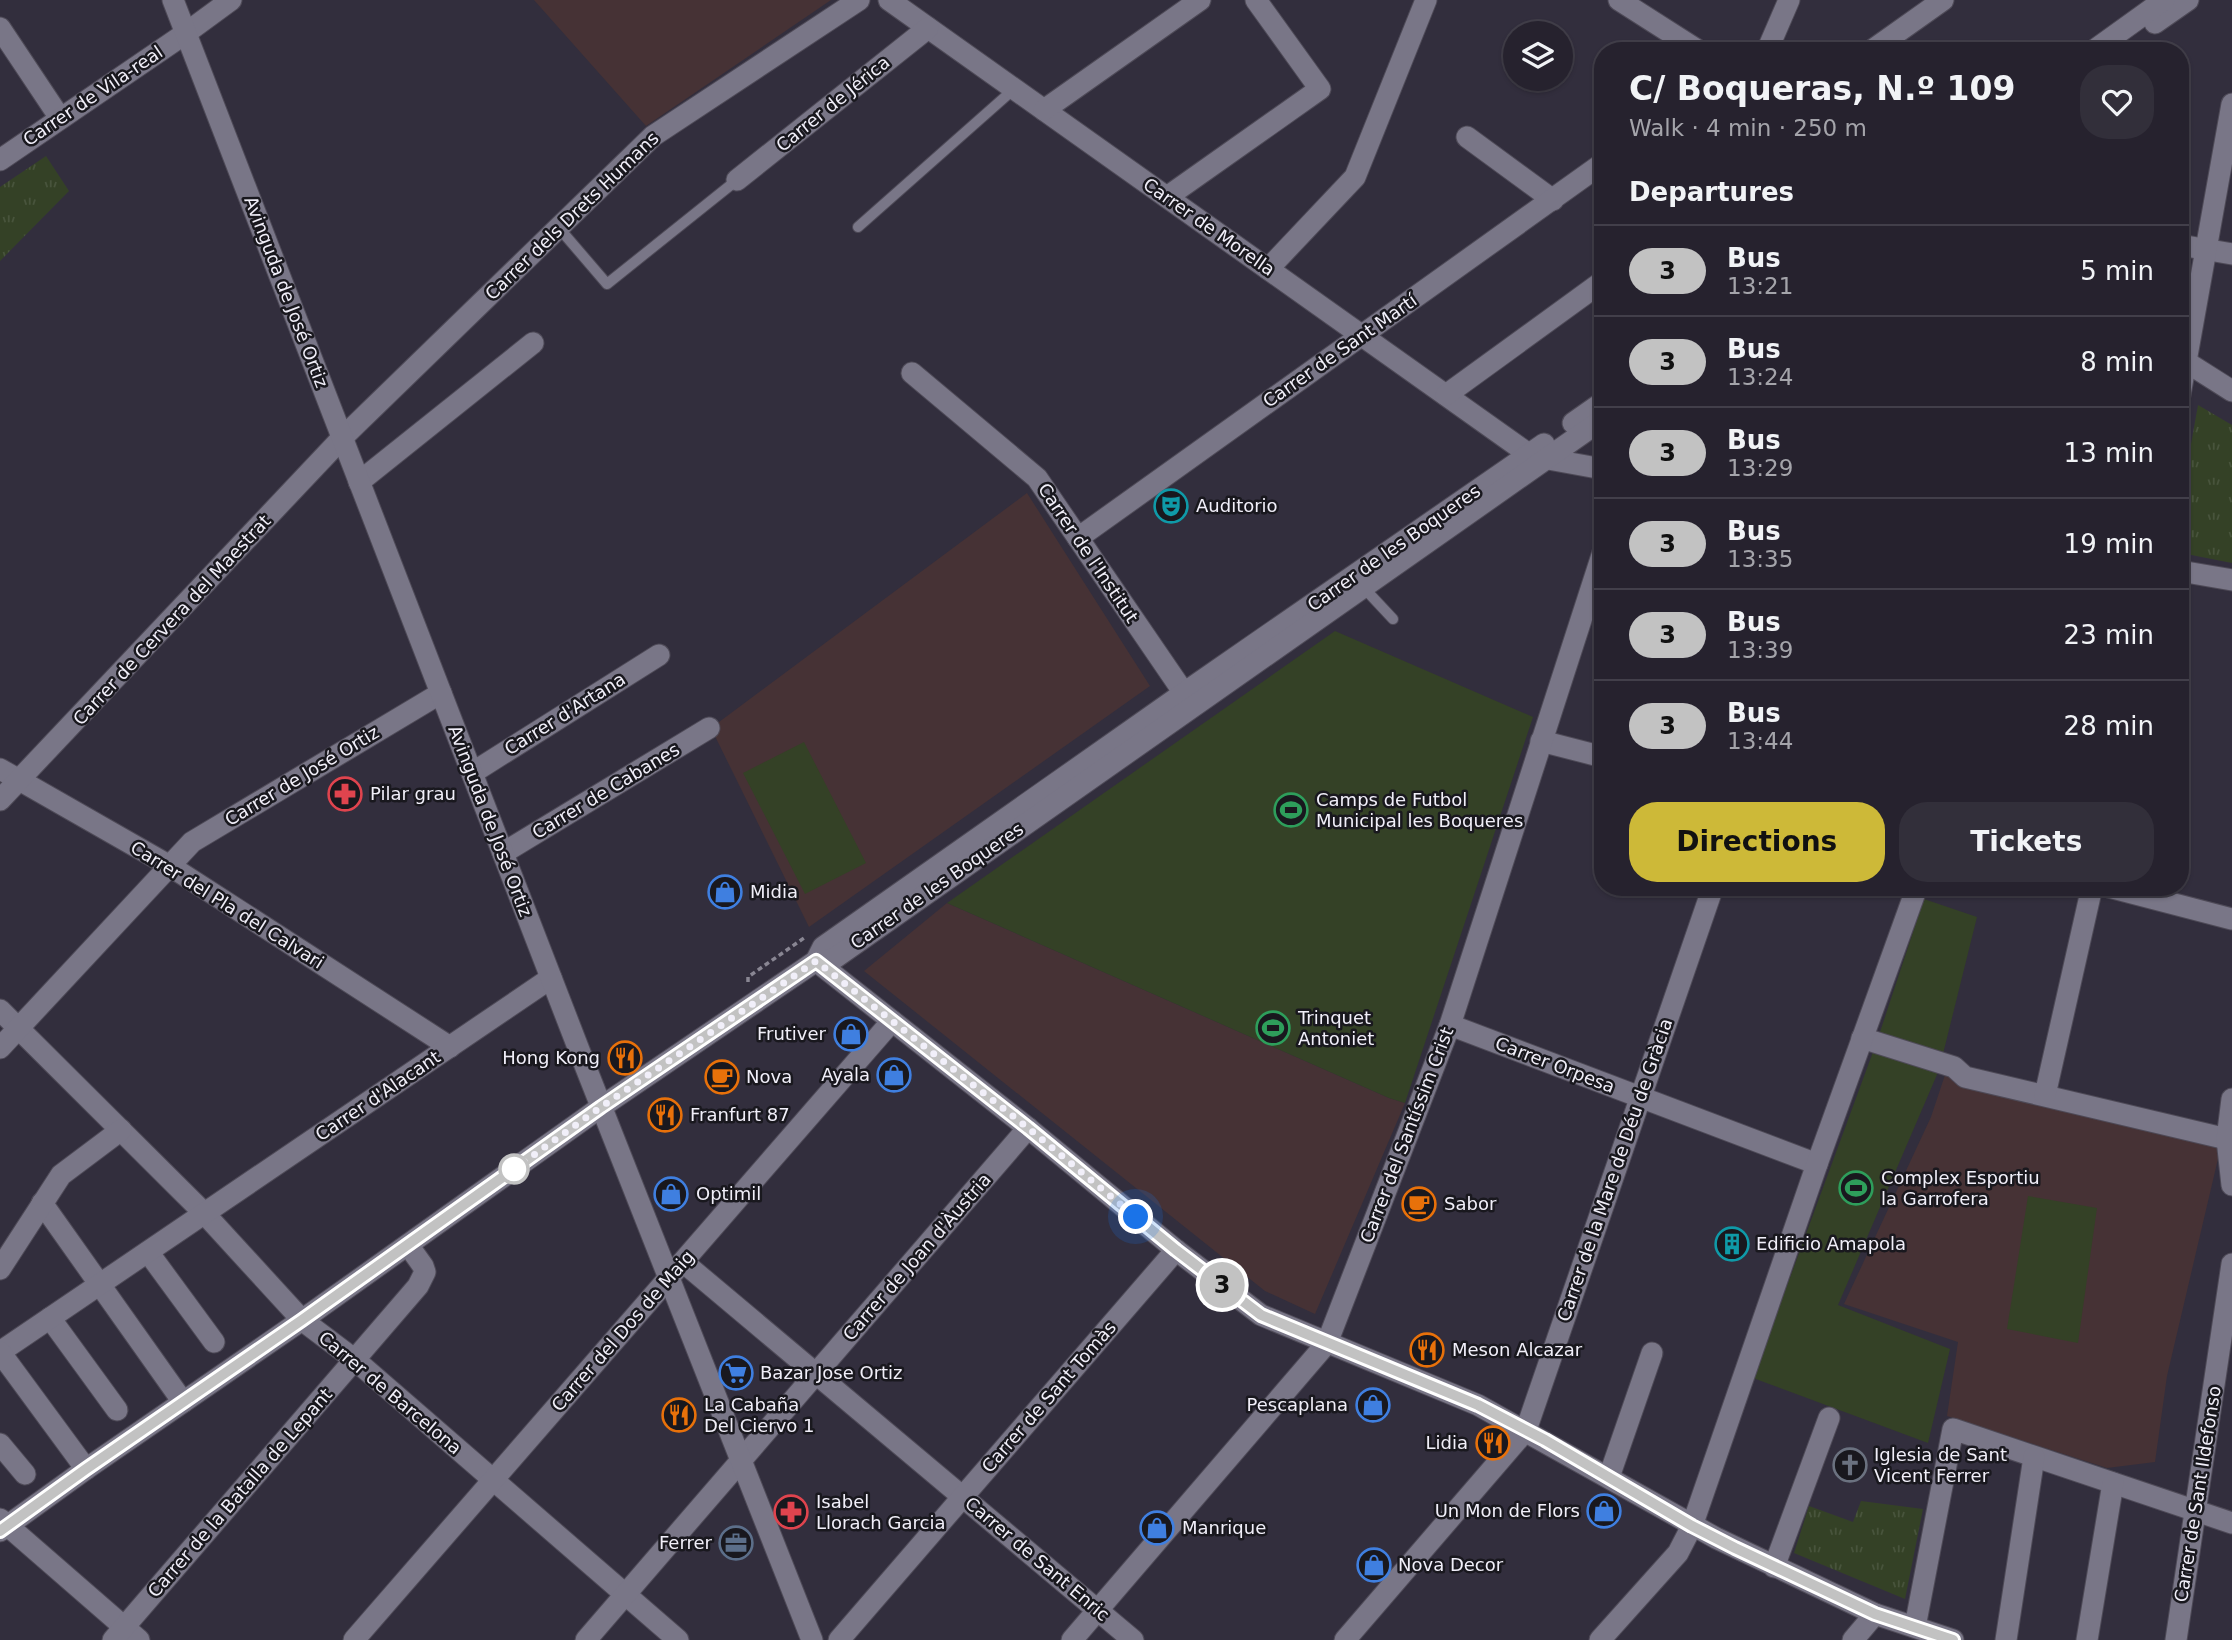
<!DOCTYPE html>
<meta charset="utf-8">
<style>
body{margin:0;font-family:"DejaVu Sans",sans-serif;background:#322f3a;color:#f1f3f6;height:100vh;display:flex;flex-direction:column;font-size:26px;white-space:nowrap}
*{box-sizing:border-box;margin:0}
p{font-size:23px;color:#a4a4aa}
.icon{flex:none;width:38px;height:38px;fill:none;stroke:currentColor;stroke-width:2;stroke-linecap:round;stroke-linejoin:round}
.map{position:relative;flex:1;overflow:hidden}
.details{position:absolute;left:1594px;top:42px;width:595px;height:854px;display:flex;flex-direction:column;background:#26222e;border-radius:28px;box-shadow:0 2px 5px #0004,0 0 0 2px #423f4a}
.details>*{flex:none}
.badge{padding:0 14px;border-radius:23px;font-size:24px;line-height:46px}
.buttons{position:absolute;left:1503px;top:21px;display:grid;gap:14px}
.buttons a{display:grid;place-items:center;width:70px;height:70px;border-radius:50%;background:#26222e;box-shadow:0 2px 5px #0004,0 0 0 2px #423f4a;font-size:35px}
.you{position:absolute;width:35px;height:35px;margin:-18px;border:5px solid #fff;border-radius:50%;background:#1a73e8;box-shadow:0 0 0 10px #1a73e833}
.map>.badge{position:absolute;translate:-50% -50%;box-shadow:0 0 0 4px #fff}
h2{padding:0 35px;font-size:26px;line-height:63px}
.round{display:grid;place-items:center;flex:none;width:74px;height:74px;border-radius:28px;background:#322f3a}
.headline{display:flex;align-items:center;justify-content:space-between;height:119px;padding:0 35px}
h1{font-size:33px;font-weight:600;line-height:52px}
.primary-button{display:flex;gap:14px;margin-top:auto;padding:14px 35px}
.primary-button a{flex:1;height:80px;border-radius:28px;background:#cdb938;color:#111;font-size:28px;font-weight:600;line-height:80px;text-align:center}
.primary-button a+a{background:#322f3a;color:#f1f3f6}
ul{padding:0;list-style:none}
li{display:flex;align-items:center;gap:21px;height:91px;padding:0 35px;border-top:2px solid #423f4a}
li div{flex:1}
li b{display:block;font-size:26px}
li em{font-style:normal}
li .badge{min-width:77px;font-weight:700;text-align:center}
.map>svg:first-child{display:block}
.education{fill:#463235}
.grass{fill:url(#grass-tufts)}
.pitch{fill:#344126}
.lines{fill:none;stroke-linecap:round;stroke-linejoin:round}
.lane-casing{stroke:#4e4a57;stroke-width:12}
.street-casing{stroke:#4e4a57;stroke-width:23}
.secondary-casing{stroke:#4e4a57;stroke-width:23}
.path{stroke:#898693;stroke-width:3.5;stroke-dasharray:5 3.5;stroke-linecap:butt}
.lane{stroke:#797687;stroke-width:10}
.street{stroke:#797687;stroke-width:21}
.secondary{stroke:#797687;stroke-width:21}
.line-casing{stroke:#fff;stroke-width:16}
.line{stroke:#c2c2c2;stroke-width:10}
.walk{stroke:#f1eff9;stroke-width:7;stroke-dasharray:0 12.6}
.stop-dot{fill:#fff;stroke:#c2c2c2;stroke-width:3.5}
.labels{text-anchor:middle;stroke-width:5;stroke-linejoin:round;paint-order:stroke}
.street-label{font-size:18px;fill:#f1eff9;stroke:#19181e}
.poi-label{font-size:18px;fill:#f1eff9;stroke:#19181e;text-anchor:start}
</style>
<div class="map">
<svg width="2232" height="1640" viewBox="0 0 2232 1640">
<defs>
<pattern id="grass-tufts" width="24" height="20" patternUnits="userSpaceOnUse" patternTransform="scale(1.75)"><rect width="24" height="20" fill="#344126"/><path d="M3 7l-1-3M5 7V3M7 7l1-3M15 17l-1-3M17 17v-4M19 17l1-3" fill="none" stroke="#48543c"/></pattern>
</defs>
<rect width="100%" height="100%" fill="#322e3d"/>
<g class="education">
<path d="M534 0H831L646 126Z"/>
<path d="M1027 493 1150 686 809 927 711 728Z"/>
<path d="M947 903 1389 1098 1405 1103 1315 1314 1265 1291 864 971Z"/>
<path d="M1949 1063 2225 1129 2167 1376 2155 1462 2107 1468 1947 1416 1958 1342 1844 1304 1931 1117Z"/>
</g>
<g class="grass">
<path d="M46 156 69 191 0 261V187Z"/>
<path d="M2181 279 2191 282 2181 342Z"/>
<path d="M2198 405 2232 425V563L2181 553V500Z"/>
<path d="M1861 1501 1923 1509 1905 1599 1794 1553 1809 1506 1853 1522Z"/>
</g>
<g class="pitch">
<path d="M1335 631 1533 717 1405 1103 1389 1098 947 903Z"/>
<path d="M804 742 866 863 805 894 743 773Z"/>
<path d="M1924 899 1977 917 1939 1070 1838 1305 1950 1349 1928 1443 1753 1378 1877 1041Z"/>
<path d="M2028 1196 2097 1208 2078 1343 2007 1329Z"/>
</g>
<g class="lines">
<defs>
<g id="lane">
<path d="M858 227 1014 89"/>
<path d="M559 228 607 284 737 180"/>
<path d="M1364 588 1393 619"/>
</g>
<g id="street">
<path d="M889 0 1530 455"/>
<path d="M0 28 60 118"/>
<path d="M1767 51 1789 0"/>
<path d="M1871 51 1943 0"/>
<path d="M1044 110 1200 0"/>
<path d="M1467 137 1553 200"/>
<path d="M0 160 186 33 231 0"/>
<path d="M737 180 928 28"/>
<path d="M1167 197 1320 89 1256 0"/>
<path d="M2180 245 2232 254"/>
<path d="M1268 269 1355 177 1426 0"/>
<path d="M912 373 1037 478 1184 693"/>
<path d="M1446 395 1603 281"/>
<path d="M2180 395 2232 104"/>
<path d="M1548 459 1603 469"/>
<path d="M359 482 533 343"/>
<path d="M1078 538 1603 163"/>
<path d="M2180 571 2232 580"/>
<path d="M1541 741 1603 757"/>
<path d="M0 769 170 866 450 1047"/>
<path d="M472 773 659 655"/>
<path d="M0 800 342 438 653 136 859 0"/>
<path d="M503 853 709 728"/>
<path d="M2109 887 2232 919"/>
<path d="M0 1010 204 1213 302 1320 355 1360 678 1640"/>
<path d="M1450 1025 1817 1164"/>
<path d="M1862 1038 1954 1067 1965 1077 2227 1139"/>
<path d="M0 1048 192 842 441 693"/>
<path d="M2045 1095 2092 887"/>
<path d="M2232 1099 2227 1139 2232 1185"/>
<path d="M42 1203 183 1402"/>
<path d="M148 1252 214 1342"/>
<path d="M683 1262 1133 1640"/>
<path d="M0 1269 61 1175 121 1130"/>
<path d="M50 1318 117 1410"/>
<path d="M0 1352 551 978"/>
<path d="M0 1352 86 1469"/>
<path d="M0 1444 25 1474"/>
<path d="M1609 1477 1652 1353"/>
<path d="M0 1519 139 1640"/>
<path d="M1774 1567 1829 1418"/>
<path d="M1915 1627 1953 1429 2232 1523"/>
<path d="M113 1640 418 1286 425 1272 423 1266 408 1245"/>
<path d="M354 1640 892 1021"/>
<path d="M586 1640 1028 1128"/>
<path d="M839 1640 1176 1250"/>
<path d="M1072 1640 1327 1343 1450 1025 1603 552"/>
<path d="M1345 1640 1526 1430 1713 887"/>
<path d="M1600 1640 1678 1553 1692 1526 1817 1164 1917 887"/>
<path d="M1853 1640 1875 1614"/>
<path d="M2006 1640 2034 1457"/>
<path d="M2087 1640 2113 1483"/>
<path d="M2176 1640 2232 1264"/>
</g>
<g id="secondary">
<path d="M173 0 586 1068 812 1640"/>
<path d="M1619 0 1699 51"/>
<path d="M2155 23 2188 0"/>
<path d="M2093 51 2164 0"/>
<path d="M2180 358 2232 391"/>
<path d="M1573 423 1603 402"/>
<path d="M816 961 1028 1128 1176 1250 1261 1315 1478 1405 1716 1538 1875 1614 1953 1640"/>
<path d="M816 961 823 947 1184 693 1544 444"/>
<path d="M0 1531 86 1469 302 1320 601 1107 816 961 832 960 1603 419"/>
</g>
</defs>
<use href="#lane" class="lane-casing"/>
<use href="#street" class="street-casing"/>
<use href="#secondary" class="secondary-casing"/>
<g class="path">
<path d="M2064 51 2074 44"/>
<path d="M748 982V977L804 938"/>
</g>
<use href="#lane" class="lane"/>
<use href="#street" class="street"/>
<use href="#secondary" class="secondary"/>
</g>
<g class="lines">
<defs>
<path id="line" d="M0 1531 86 1469 302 1320 601 1107 816 961 1028 1128 1176 1250 1261 1315 1478 1405 1545 1440 1692 1526 1735 1548 1875 1614 1953 1640"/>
</defs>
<use href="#line" class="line-casing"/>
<use href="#line" class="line"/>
<path class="walk" d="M514 1169 601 1107 816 961 1028 1128 1136 1217"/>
</g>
<defs>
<symbol id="theatre-ring" viewBox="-11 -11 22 22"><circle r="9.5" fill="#19181e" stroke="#0f9aa8" stroke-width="1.5"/><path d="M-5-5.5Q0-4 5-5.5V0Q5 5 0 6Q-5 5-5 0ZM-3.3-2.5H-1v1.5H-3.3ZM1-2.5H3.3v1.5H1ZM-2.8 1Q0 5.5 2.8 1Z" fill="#0f9aa8"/></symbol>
<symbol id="pharmacy-ring" viewBox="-11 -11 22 22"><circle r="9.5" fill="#19181e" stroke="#e0444e" stroke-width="1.5"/><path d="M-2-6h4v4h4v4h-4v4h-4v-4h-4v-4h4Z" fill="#e0444e"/></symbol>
<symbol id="stadium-ring" viewBox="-11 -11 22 22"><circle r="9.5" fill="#19181e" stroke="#2e9e5b" stroke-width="1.5"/><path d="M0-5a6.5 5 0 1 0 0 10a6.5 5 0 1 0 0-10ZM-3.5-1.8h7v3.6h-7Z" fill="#2e9e5b"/></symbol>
<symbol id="shop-ring" viewBox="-11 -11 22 22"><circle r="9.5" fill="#19181e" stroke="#3f7fe0" stroke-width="1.5"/><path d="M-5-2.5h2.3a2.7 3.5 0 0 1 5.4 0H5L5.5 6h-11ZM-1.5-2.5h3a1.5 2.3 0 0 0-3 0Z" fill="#3f7fe0"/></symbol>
<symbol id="restaurant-ring" viewBox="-11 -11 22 22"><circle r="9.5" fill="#19181e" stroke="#e8710a" stroke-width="1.5"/><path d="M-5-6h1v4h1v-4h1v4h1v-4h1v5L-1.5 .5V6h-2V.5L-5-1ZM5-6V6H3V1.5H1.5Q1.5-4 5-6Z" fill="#e8710a"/></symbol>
<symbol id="cafe-ring" viewBox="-11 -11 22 22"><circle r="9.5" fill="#19181e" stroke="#e8710a" stroke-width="1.5"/><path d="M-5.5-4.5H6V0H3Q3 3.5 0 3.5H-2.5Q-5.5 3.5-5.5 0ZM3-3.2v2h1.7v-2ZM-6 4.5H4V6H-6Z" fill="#e8710a"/></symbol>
<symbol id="building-ring" viewBox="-11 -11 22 22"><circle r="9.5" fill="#19181e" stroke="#0f9aa8" stroke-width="1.5"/><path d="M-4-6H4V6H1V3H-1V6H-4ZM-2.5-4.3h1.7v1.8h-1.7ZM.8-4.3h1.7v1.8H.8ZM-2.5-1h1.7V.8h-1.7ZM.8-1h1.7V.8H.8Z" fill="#0f9aa8"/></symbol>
<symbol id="supermarket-ring" viewBox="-11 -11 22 22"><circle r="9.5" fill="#19181e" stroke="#3f7fe0" stroke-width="1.5"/><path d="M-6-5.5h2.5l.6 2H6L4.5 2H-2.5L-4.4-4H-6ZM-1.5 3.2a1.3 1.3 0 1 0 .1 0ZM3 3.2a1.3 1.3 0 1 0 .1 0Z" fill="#3f7fe0"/></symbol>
<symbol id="church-ring" viewBox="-11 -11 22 22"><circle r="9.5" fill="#19181e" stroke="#6b7280" stroke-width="1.5"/><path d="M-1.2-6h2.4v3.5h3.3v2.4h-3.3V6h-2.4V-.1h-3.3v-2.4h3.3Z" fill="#6b7280"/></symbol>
<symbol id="office-ring" viewBox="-11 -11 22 22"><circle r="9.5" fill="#19181e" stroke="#5c6f8a" stroke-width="1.5"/><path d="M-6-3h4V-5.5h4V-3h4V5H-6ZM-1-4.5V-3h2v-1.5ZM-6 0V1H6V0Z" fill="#5c6f8a"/></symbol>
</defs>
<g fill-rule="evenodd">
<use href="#theatre-ring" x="1152" y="487" width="38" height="38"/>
<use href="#pharmacy-ring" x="326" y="775" width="38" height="38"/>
<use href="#stadium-ring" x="1272" y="791" width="38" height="38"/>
<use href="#shop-ring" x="706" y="873" width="38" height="38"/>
<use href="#stadium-ring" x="1254" y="1009" width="38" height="38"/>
<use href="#shop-ring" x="832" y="1015" width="38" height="38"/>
<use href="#restaurant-ring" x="606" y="1039" width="38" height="38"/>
<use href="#shop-ring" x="875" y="1056" width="38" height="38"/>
<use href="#cafe-ring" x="703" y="1058" width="38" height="38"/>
<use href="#restaurant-ring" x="646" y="1096" width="38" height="38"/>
<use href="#stadium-ring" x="1837" y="1169" width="38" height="38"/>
<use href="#shop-ring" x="652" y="1175" width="38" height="38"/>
<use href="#cafe-ring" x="1400" y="1185" width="38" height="38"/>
<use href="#building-ring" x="1713" y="1225" width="38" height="38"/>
<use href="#restaurant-ring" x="1408" y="1331" width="38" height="38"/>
<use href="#supermarket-ring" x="717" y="1354" width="38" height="38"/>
<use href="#shop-ring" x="1354" y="1386" width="38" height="38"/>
<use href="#restaurant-ring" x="660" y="1396" width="38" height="38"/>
<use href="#restaurant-ring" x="1474" y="1424" width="38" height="38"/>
<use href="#church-ring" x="1831" y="1446" width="38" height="38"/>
<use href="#shop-ring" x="1585" y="1492" width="38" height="38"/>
<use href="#pharmacy-ring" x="772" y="1493" width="38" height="38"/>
<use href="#shop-ring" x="1138" y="1509" width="38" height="38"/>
<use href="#office-ring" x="717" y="1524" width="38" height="38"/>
<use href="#shop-ring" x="1355" y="1546" width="38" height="38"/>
</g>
<circle class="stop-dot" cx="514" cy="1169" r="14"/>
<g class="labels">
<g class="street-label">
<text transform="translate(93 96) rotate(-34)" y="6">Carrer de Vila-real</text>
<text transform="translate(833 104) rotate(-39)" y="6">Carrer de Jérica</text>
<text transform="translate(572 216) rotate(-44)" y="6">Carrer dels Drets Humans</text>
<text transform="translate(1209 227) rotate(35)" y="6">Carrer de Morella</text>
<text transform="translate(286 292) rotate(69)" y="6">Avinguda de José Ortiz</text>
<text transform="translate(1340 351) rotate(-35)" y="6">Carrer de Sant Martí</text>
<text transform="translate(1394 548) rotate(-35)" y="6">Carrer de les Boqueres</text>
<text transform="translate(1088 553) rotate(56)" y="6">Carrer de l'Institut</text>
<text transform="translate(172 620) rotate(-47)" y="6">Carrer de Cervera del Maestrat</text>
<text transform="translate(565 714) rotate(-32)" y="6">Carrer d'Artana</text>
<text transform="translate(302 776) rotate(-31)" y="6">Carrer de José Ortiz</text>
<text transform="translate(606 791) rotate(-31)" y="6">Carrer de Cabanes</text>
<text transform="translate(490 821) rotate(69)" y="6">Avinguda de José Ortiz</text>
<text transform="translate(937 886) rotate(-35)" y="6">Carrer de les Boqueres</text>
<text transform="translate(227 905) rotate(32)" y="6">Carrer del Pla del Calvari</text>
<text transform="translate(1555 1065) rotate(21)" y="6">Carrer Orpesa</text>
<text transform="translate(378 1096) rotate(-34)" y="6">Carrer d'Alacant</text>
<text transform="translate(1407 1135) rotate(-69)" y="6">Carrer del Santíssim Crist</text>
<text transform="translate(1615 1170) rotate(-71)" y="6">Carrer de la Mare de Déu de Gràcia</text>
<text transform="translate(917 1257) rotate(-49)" y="6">Carrer de Joan d'Àustria</text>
<text transform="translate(623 1331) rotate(-49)" y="6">Carrer del Dos de Maig</text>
<text transform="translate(390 1393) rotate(40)" y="6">Carrer de Barcelona</text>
<text transform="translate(1049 1397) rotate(-49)" y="6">Carrer de Sant Tomàs</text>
<text transform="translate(240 1493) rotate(-49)" y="6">Carrer de la Batalla de Lepant</text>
<text transform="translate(2198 1494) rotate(-81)" y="6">Carrer de Sant Ildefonso</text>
<text transform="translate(1037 1559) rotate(40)" y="6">Carrer de Sant Enric</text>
</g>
<g class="poi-label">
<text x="1196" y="512">Auditorio</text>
<text x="370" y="800">Pilar grau</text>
<text x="1316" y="806">Camps de Futbol<tspan x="1316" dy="21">Municipal les Boqueres</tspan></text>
<text x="750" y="898">Midia</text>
<text x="1298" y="1024">Trinquet<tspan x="1298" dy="21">Antoniet</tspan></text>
<text x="826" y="1040" text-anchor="end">Frutiver</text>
<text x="600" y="1064" text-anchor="end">Hong Kong</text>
<text x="870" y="1081" text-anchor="end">Ayala</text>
<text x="746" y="1083">Nova</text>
<text x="690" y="1121">Franfurt 87</text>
<text x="1881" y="1184">Complex Esportiu<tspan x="1881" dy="21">la Garrofera</tspan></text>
<text x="696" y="1200">Optimil</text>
<text x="1444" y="1210">Sabor</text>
<text x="1756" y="1250">Edificio Amapola</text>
<text x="1452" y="1356">Meson Alcazar</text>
<text x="760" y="1379">Bazar Jose Ortiz</text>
<text x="704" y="1411">La Cabaña<tspan x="704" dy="21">Del Ciervo 1</tspan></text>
<text x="1348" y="1411" text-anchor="end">Pescaplana</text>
<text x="1468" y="1449" text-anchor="end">Lidia</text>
<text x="1874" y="1461">Iglesia de Sant<tspan x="1874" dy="21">Vicent Ferrer</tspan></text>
<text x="816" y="1508">Isabel<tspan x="816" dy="21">Llorach Garcia</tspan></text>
<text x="1580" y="1517" text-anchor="end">Un Mon de Flors</text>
<text x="1182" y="1534">Manrique</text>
<text x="712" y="1549" text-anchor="end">Ferrer</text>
<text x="1398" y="1571">Nova Decor</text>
</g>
</g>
</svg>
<div class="buttons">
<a><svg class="icon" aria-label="layers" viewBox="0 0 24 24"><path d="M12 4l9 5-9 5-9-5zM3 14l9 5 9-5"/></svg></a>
</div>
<div class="you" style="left:1136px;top:1217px"></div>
<b class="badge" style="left:1222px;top:1285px;background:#c2c2c2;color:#111">3</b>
<section class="details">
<div class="headline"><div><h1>C/ Boqueras, N.º 109</h1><p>Walk · 4 min · 250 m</p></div><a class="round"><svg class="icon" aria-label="heart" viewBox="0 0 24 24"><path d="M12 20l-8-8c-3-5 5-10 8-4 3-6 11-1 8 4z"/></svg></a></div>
<h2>Departures</h2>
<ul>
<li><span class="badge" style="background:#c2c2c2;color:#111">3</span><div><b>Bus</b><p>13:21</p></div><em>5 min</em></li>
<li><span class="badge" style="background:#c2c2c2;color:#111">3</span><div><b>Bus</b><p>13:24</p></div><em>8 min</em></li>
<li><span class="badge" style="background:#c2c2c2;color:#111">3</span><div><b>Bus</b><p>13:29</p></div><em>13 min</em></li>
<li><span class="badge" style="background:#c2c2c2;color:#111">3</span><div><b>Bus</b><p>13:35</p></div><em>19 min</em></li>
<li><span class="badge" style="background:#c2c2c2;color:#111">3</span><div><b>Bus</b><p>13:39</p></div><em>23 min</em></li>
<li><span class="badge" style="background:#c2c2c2;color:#111">3</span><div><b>Bus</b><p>13:44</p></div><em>28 min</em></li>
</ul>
<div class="primary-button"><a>Directions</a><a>Tickets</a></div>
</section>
</div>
